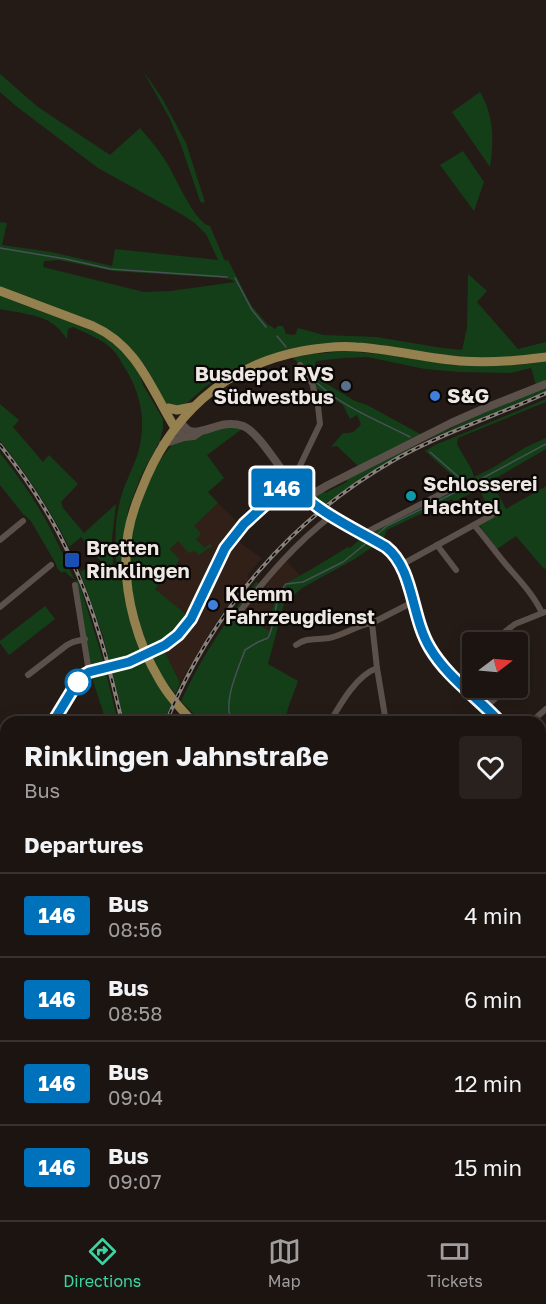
<!DOCTYPE html>
<meta charset="utf-8">
<style>
body{margin:0;font-family:"Golos Text",sans-serif;background:#28211e;color:#f1f3f6;height:100vh;display:flex;flex-direction:column;font-size:22px;white-space:nowrap}
*{box-sizing:border-box;margin:0}
p{font-size:20px;color:#a09e9f}
.icon{flex:none;width:33px;height:33px;fill:none;stroke:currentColor;stroke-width:2;stroke-linecap:round;stroke-linejoin:round}
.map{position:relative;flex:1;overflow:hidden}
.drawer{position:absolute;left:0px;top:716px;width:546px;height:506px;display:flex;flex-direction:column;background:#1b1410;border-radius:18px 18px 0 0;box-shadow:0 3px 15px #0003,0 0 0 2px #393330}
.drawer>*{flex:none}
.badge{padding:0 12px;border-radius:4px;font-size:21px;line-height:39px}
.needle{width:39px;rotate:74deg}
.fabs{position:absolute;left:462px;top:632px;display:grid;gap:12px}
.fabs a{display:grid;place-items:center;width:66px;height:66px;border-radius:6px;background:#1b1410;box-shadow:0 3px 15px #0003,0 0 0 2px #393330;font-size:30px}
.map>.badge{position:absolute;translate:-50% -50%;box-shadow:0 0 0 3px #fff}
h2{padding:0 24px;font-size:22px;line-height:54px}
.round{display:grid;place-items:center;flex:none;width:63px;height:63px;border-radius:6px;background:#28211e}
.headline{display:flex;align-items:center;justify-content:space-between;height:102px;padding:0 24px}
h1{font-size:28px;font-weight:700;line-height:45px}
ul{padding:0;list-style:none}
li{display:flex;align-items:center;gap:18px;height:84px;padding:0 24px;border-top:2px solid #393330}
li div{flex:1}
li b{display:block;font-size:22px}
li em{font-style:normal}
li .badge{min-width:66px;font-weight:700;text-align:center}
.tab-bar{display:flex;justify-content:space-around;align-items:center;height:84px;border-top:2px solid #393330;background:#1b1410;font-size:16px;color:#a09e9f}
.tab-bar a{display:grid;justify-items:center;gap:3px}
.tab-bar .on{color:#3dd4a3}
.map>svg:first-child{display:block}
.industrial{fill:#312018}
.green{fill:#143e18;fill-rule:evenodd}
.lines{fill:none;stroke-linecap:round;stroke-linejoin:round}
.stream{stroke:#475258;stroke-width:1.5}
.minor-tunnel{stroke:#423a35;stroke-width:6;stroke-dasharray:6 3;stroke-linecap:butt}
.minor{stroke:#5b504a;stroke-width:6}
.tertiary{stroke:#5b504a;stroke-width:8}
.primary{stroke:#94814f;stroke-width:9}
.rail-casing{stroke:#87807b;stroke-width:4}
.rail{stroke:#0a0705;stroke-width:1.5;stroke-dasharray:4.5;stroke-linecap:butt}
.line-casing{stroke:#fff;stroke-width:14}
.line{stroke:#0072bc;stroke-width:9}
.service-dot{fill:#5c6f8a;stroke:#0a0705;stroke-width:2}
.shop-dot{fill:#3f7fe0;stroke:#0a0705;stroke-width:2}
.culture-dot{fill:#0f9aa8;stroke:#0a0705;stroke-width:2}
.transit-dot{fill:#1a4fb4;stroke:#0a0705;stroke-width:2}
.stop-dot{fill:#fff;stroke:#0072bc;stroke-width:3}
.labels{text-anchor:middle;stroke-width:4.5;stroke-linejoin:round;paint-order:stroke}
.poi-label{font-size:20px;font-weight:bold;fill:#eee8e4;stroke:#0a0705;text-anchor:start}
</style>
<div class="map">
<svg width="546" height="1220" viewBox="0 0 546 1220">
<rect width="100%" height="100%" fill="#241b16"/>
<g class="industrial">
<path d="M218 503 246 530 236 540 262 558 247 576 249 579 216 622 180 683 161 644 187 615 155 589 180 561 170 549Z"/>
<path d="M285 560 300 575 286 583 274 596 269 631 241 612Z"/>
<path d="M170 1215H220L222 1220H172Z"/>
</g>
<g class="green">
<path d="M143 71 162 98 186 143 205 202 202 203 200 201 181 145 170 119Z"/>
<path d="M0 74 38 107 110 155 140 128C150 140 161 152 168 165 177 180 195 223 210 226L224 259 226 261 228 260 251 305 268 325 271 326 275 329 278 326H283L286 334 295 335 298 328 324 335 376 337 442 348 462 350 467 328 468 274 487 291 477 302 518 349 546 342V352L519 357 462 358 364 343 273 354 254 361 225 374 205 387 185 405 180 407 168 405 165 403 126 345 0 289V222L7 223 2 245 51 252 112 266 115 249 218 260 206 234 195 223 181 214 98 168 16 106 0 92ZM59 260 113 271 224 278 232 280 235 282 171 291 144 292 43 267 44 261Z"/>
<path d="M480 92C494 116 494 140 490 167L452 112Z"/>
<path d="M463 151 484 182 474 211 440 165Z"/>
<path d="M0 295 101 334 129 357 140 375 143 385 163 419V428L160 440 141 476 128 510 122 557 131 618 172 703 163 721H124L103 636 80 571 98 567 102 575 109 572 113 574 117 570C115 547 114 523 120 501 124 484 133 469 138 453 147 422 141 392 123 365 120 360 117 354 113 350 102 339 86 333 73 327L68 329 67 339C64 335 61 331 57 327 43 314 18 313 0 309Z"/>
<path d="M345 351 504 365H520L546 361V381L536 385 531 368 511 373 459 372 425 369 367 357 343 358 316 361 312 375 355 401 367 405 422 435 358 466 337 446 331 447 343 433C352 434 356 431 361 424L357 415 350 419 343 405 311 385 300 365 292 357 304 355Z"/>
<path d="M546 387V391L537 395 419 443 481 414Z"/>
<path d="M546 399V402L458 438 457 445 458 446 472 470 474 477 494 467 526 447 546 438V449L491 481 506 509 546 486V568L544 569 516 536 497 549 479 525 493 517 479 489 454 502 452 499 387 530 382 542 367 534 462 484 425 451 435 445Z"/>
<path d="M0 404 19 420 13 427 43 462 49 455 78 484 61 502 63 508 84 533 116 504 112 538 113 569H107L81 537 69 547C50 509 27 473 0 441Z"/>
<path d="M225 426 242 429 207 455 224 478 208 492 218 503 194 526 201 534 196 539 204 548 210 544 212 546 199 555 195 551 189 553 178 541 170 549 180 560 155 589 187 615 188 618C181 629 173 638 161 644L180 683 176 694C171 688 166 682 162 676 141 642 126 583 130 543 132 525 138 508 145 491 152 473 160 458 173 444Z"/>
<path d="M418 444H419L365 475 322 506 317 503 316 498 323 490 325 493 347 482 346 478Z"/>
<path d="M0 453C12 469 25 485 35 502 51 527 63 554 75 581L78 580 101 653 118 721H106L92 678 97 673 95 667H91L79 594 76 581 64 571 62 573 57 568 56 564 31 521 23 514 0 485Z"/>
<path d="M362 536 377 544 353 560 302 588 284 604 268 664 298 681 288 708 285 721H200L181 701C201 658 227 618 256 582L262 585 241 612 269 631 271 623 268 616 273 607 274 596 286 583 310 570 348 547 350 548 356 543Z"/>
<path d="M45 606 55 619 9 655 0 643V641Z"/>
</g>
<g class="lines">
<g class="stream">
<path d="M0 248 66 259 110 269 227 277"/>
<path d="M235 278 252 310 266 327"/>
<path d="M277 336 286 347"/>
<path d="M306 369C310 374 313 379 317 383 344 408 379 421 410 437"/>
<path d="M430 452 461 479"/>
<path d="M375 536 387 526 468 486 546 444"/>
<path d="M232 722C222 702 238 670 245 650L258 642 268 638C277 621 273 598 286 584L303 582 343 562 369 541"/>
<path d="M57 1215 59 1220"/>
</g>
<path class="minor-tunnel" d="M100 670 119 666"/>
<g class="minor">
<path d="M474 525C484 536 493 549 503 561 517 578 533 593 542 613"/>
<path d="M363 534 462 483"/>
<path d="M0 540 23 521"/>
<path d="M437 545 456 570"/>
<path d="M401 565 492 515"/>
<path d="M75 585 89 672"/>
<path d="M0 607 51 565"/>
<path d="M241 610C268 576 296 543 331 516"/>
<path d="M372 623 377 668 386 722"/>
<path d="M492 642 515 624 545 612"/>
<path d="M296 645C306 637 317 640 329 638 344 635 357 625 372 623L413 602"/>
<path d="M153 650 170 642 185 628 225 548 245 524 295 476 320 424 318 406 312 383 300 365"/>
<path d="M119 666 139 658"/>
<path d="M28 675 67 645 73 642 85 639"/>
<path d="M486 707 502 692 500 687"/>
<path d="M53 722 78 681 86 673 100 670"/>
<path d="M330 722C341 703 356 676 377 668"/>
<path d="M531 722 546 709"/>
<path d="M540 777 546 785"/>
<path d="M0 813 6 795"/>
<path d="M0 863 6 862"/>
<path d="M541 885 546 891"/>
<path d="M0 886V909"/>
<path d="M540 950 546 956"/>
<path d="M540 990 546 983"/>
<path d="M0 1006 6 1012"/>
<path d="M540 1078 546 1085"/>
<path d="M0 1105 6 1098"/>
<path d="M0 1115 6 1124"/>
<path d="M540 1159 546 1155"/>
<path d="M540 1174 546 1182"/>
<path d="M0 1199 6 1203"/>
<path d="M111 1215 113 1220"/>
<path d="M263 1215 265 1220"/>
<path d="M520 1215 521 1220"/>
<path d="M439 1216 453 1215"/>
<path d="M9 1220 12 1215"/>
</g>
<g class="tertiary">
<path d="M180 422C183 425 186 429 190 431 203 436 222 418 243 426 261 433 285 479 302 495 320 513 344 524 367 536 376 541 386 545 394 553 403 563 406 577 409 590 415 609 419 629 428 646 445 676 477 696 500 722"/>
<path d="M175 428 184 437 194 436 201 431"/>
<path d="M163 444 184 437"/>
<path d="M308 500 316 492 328 485 451 423 483 409 546 384"/>
<path d="M439 1215V1220"/>
</g>
<g class="primary">
<path d="M0 291 93 326C138 346 151 389 175 428"/>
<path d="M168 408 177 410 192 407"/>
<path d="M193 722C180 708 168 695 159 679 138 644 125 598 126 557 126 534 132 512 141 491 169 417 223 366 302 351 319 348 338 345 356 347 391 349 425 358 460 361 489 363 517 361 546 357"/>
<path d="M342 1215 346 1220"/>
</g>
<defs>
<g id="rail">
<path d="M0 445C28 480 53 518 71 559 95 610 109 666 122 722"/>
<path d="M166 722C213 610 290 519 396 459 444 432 496 416 546 393"/>
<path d="M234 1215 236 1220"/>
</g>
</defs>
<use href="#rail" class="rail-casing"/>
<use href="#rail" class="rail"/>
</g>
<g class="lines">
<defs>
<path id="line" d="M53 722 78 681 84 675 89 672 129 662 165 645 178 635 191 619 225 548 244 524 290 482C316 512 352 527 386 547 414 569 411 617 430 648 447 677 477 697 500 722"/>
</defs>
<use href="#line" class="line-casing"/>
<use href="#line" class="line"/>
</g>
<circle class="service-dot" cx="346" cy="386" r="6"/>
<g class="shop-dot">
<circle cx="435" cy="396" r="6"/>
<circle cx="213" cy="605" r="6"/>
</g>
<circle class="culture-dot" cx="411" cy="496" r="6"/>
<rect class="transit-dot" x="64" y="552" width="16" height="16" rx="3"/>
<circle class="stop-dot" cx="78" cy="682" r="12"/>
<g class="labels">
<g class="poi-label">
<text x="334" y="381" text-anchor="end">Busdepot RVS<tspan x="334" dy="23">Südwestbus</tspan></text>
<text x="447" y="403">S&amp;G</text>
<text x="423" y="491">Schlosserei<tspan x="423" dy="23">Hachtel</tspan></text>
<text x="86" y="555">Bretten<tspan x="86" dy="23">Rinklingen</tspan></text>
<text x="225" y="601">Klemm<tspan x="225" dy="23">Fahrzeugdienst</tspan></text>
</g>
</g>
</svg>
<div class="fabs">
<a><svg class="needle" viewBox="-14 -14 28 28"><path d="M0-13l5 13h-10z" fill="#e53935"/><path d="M0 13l5-13h-10z" fill="#a09e9f"/></svg></a>
</div>
<b class="badge" style="left:282px;top:488px;background:#0072bc;color:#fff">146</b>
<section class="drawer">
<div class="headline"><div><h1>Rinklingen Jahnstraße</h1><p>Bus</p></div><a class="round"><svg class="icon" aria-label="heart" viewBox="0 0 24 24"><path d="M12 20l-8-8c-3-5 5-10 8-4 3-6 11-1 8 4z"/></svg></a></div>
<h2>Departures</h2>
<ul>
<li><span class="badge" style="background:#0072bc;color:#fff">146</span><div><b>Bus</b><p>08:56</p></div><em>4 min</em></li>
<li><span class="badge" style="background:#0072bc;color:#fff">146</span><div><b>Bus</b><p>08:58</p></div><em>6 min</em></li>
<li><span class="badge" style="background:#0072bc;color:#fff">146</span><div><b>Bus</b><p>09:04</p></div><em>12 min</em></li>
<li><span class="badge" style="background:#0072bc;color:#fff">146</span><div><b>Bus</b><p>09:07</p></div><em>15 min</em></li>
</ul>
</section>
</div>
<nav class="tab-bar">
<a class="on"><svg class="icon" aria-label="directions" viewBox="0 0 24 24"><path d="M12 3l9 9-9 9-9-9zM9 14v-3h6M13 9l2 2-2 2"/></svg>Directions</a>
<a><svg class="icon" aria-label="map" viewBox="0 0 24 24"><path d="M3 6l6-2 6 2 6-2v14l-6 2-6-2-6 2zM9 4v14M15 6v14"/></svg>Map</a>
<a><svg class="icon" aria-label="tickets" viewBox="0 0 24 24"><path d="M3 7h18v10H3zM15 7v10"/></svg>Tickets</a>
</nav>
